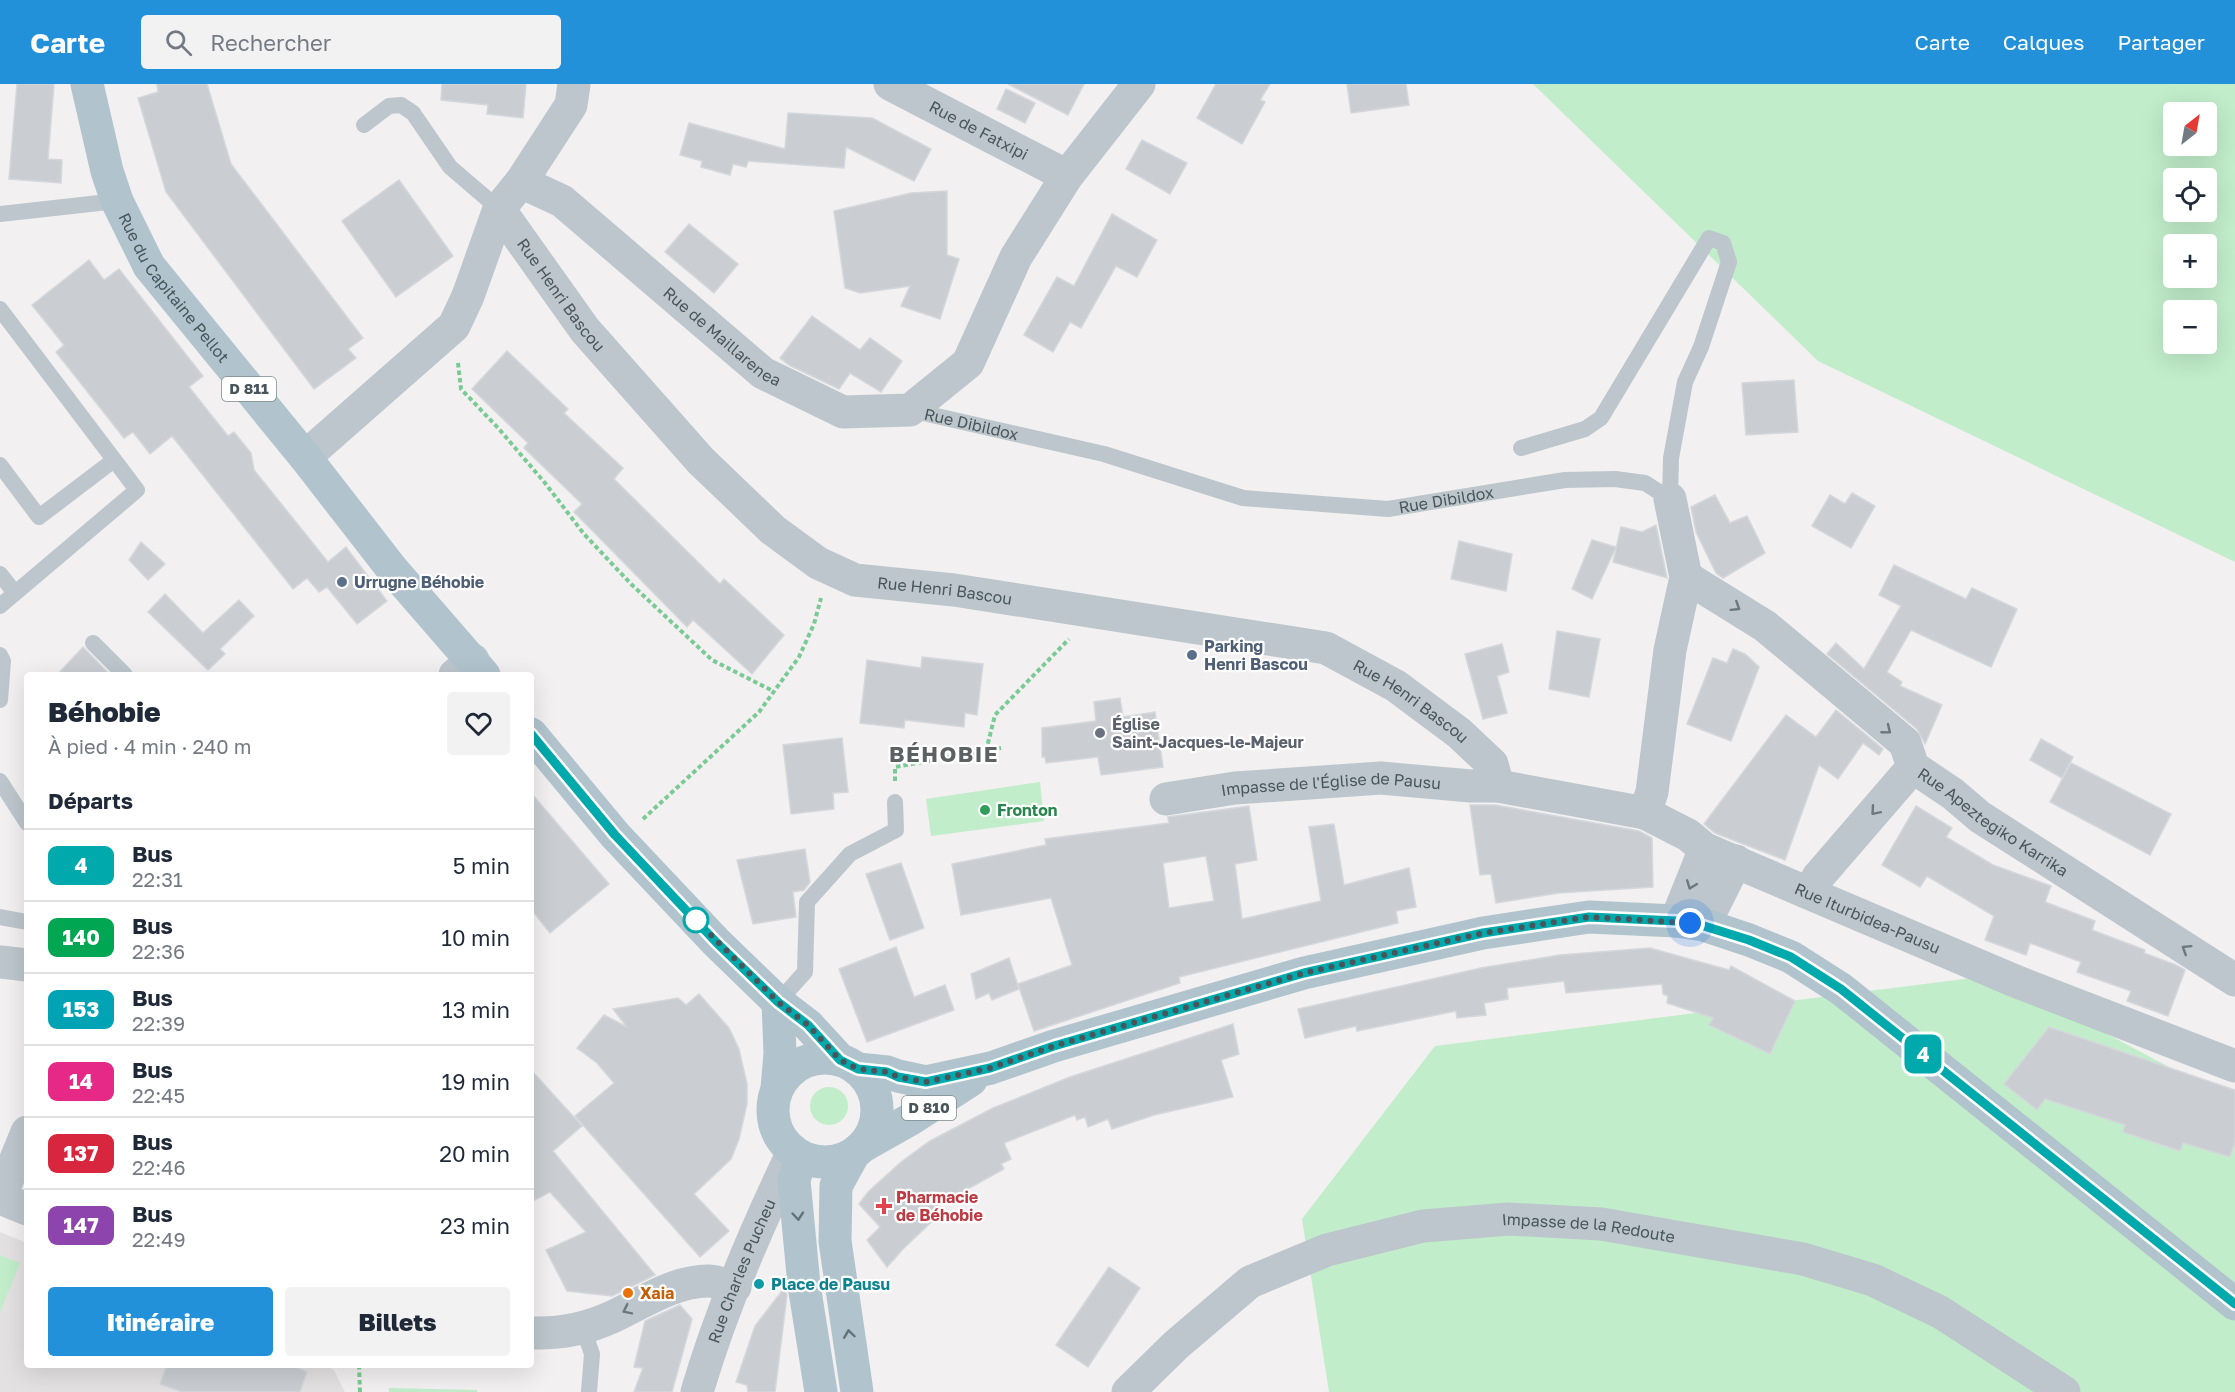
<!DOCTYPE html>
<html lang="fr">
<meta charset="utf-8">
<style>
body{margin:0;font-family:"Golos Text",sans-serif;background:#f2f2f3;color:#1f2937;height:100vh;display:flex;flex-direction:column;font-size:22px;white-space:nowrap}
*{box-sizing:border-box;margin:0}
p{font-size:20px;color:#747a83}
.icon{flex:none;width:33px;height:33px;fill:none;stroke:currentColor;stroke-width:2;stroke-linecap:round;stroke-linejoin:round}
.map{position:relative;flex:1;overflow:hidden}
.details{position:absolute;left:24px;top:588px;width:510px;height:696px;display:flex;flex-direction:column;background:#fff;border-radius:6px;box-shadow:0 6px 24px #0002}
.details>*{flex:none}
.badge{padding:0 12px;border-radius:9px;font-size:21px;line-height:39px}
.needle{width:39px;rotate:31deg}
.buttons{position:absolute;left:2163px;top:18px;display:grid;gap:12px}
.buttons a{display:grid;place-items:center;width:54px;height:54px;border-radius:6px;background:#fff;box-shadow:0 6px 24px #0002;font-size:30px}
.you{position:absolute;width:30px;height:30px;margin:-15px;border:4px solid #fff;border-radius:50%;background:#1a73e8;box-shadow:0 0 0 9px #1a73e833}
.map>.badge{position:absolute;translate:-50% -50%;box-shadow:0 0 0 3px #fff}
h2{padding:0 24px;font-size:22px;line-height:54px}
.round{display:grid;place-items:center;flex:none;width:63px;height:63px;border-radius:6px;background:#f2f2f3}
.summary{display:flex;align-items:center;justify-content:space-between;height:102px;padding:0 24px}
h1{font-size:28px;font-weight:800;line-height:45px}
.action{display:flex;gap:12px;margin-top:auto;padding:12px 24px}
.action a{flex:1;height:69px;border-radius:6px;background:#2291d9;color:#fff;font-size:24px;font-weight:800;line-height:69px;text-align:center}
.action a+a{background:#f2f2f3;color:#1f2937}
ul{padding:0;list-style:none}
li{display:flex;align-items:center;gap:18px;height:72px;padding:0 24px;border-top:2px solid #e0e1e3}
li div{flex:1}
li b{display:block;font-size:22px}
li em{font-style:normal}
li .badge{min-width:66px;font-weight:700;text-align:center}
header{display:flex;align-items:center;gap:36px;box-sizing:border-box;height:84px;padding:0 30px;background:#2291d9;color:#fff}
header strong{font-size:28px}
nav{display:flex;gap:33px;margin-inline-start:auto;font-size:21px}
.search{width:420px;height:54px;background:#f2f2f3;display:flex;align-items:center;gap:15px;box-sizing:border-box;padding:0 21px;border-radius:6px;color:#747a83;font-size:22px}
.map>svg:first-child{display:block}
.education{fill:#e3e1e1}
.green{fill:#c1edca;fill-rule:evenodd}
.building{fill:#caced2;stroke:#d4d7db;stroke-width:1.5;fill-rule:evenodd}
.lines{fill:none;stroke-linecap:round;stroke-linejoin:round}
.path{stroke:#7aca95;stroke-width:4;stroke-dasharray:4.5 3;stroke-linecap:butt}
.service{stroke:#bcc6cc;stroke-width:16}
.minor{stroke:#bcc6cc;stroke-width:33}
.primary{stroke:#b1c4cd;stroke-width:33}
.oneway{stroke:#6b787e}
.oneway2{stroke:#627278}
.line-casing{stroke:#fff;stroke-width:14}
.line{stroke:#00a9ab;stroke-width:9}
.walk{stroke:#48565c;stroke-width:6;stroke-dasharray:0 10.8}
.service-dot{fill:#5c6f8a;stroke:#fff;stroke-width:2}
.worship-dot{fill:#6b7280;stroke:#fff;stroke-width:2}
.leisure-dot{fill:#2e9e5b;stroke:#fff;stroke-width:2}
.stop-dot{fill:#fff;stroke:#00a9ab;stroke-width:3}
.health-dot{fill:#e0444e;stroke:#fff;stroke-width:2}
.culture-dot{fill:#0f9aa8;stroke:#fff;stroke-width:2}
.food-dot{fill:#e8710a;stroke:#fff;stroke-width:2}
.labels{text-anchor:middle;stroke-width:4.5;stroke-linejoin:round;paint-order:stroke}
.shield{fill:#fff;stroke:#7f898d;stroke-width:1.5}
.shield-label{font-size:15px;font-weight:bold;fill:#48565c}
.street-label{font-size:16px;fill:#48565c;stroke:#fff}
.service-label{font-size:16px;font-weight:bold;fill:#4e5e75;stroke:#fff;text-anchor:start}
.worship-label{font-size:16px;font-weight:bold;fill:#5b616d;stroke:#fff;text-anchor:start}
.leisure-label{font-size:16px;font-weight:bold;fill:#27864d;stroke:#fff;text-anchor:start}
.health-label{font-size:16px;font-weight:bold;fill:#be3a42;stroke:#fff;text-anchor:start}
.culture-label{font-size:16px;font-weight:bold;fill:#0d838f;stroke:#fff;text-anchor:start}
.food-label{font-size:16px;font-weight:bold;fill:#c56008;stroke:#fff;text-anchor:start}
.district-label{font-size:22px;font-weight:bold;letter-spacing:1.5px;fill:#5c6164;stroke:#fff}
</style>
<header>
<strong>Carte</strong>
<div class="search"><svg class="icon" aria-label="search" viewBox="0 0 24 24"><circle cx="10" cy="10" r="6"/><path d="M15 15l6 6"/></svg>Rechercher</div>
<nav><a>Carte</a><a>Calques</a><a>Partager</a></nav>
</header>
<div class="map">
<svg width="2235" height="1308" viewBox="0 0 2235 1308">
<rect width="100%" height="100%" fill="#f2f0f0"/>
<path class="education" d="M0 1148 27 1159V1281H324L334 1286 345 1308H0Z"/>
<g class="green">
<path d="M1533 0H2235V478L1818 277ZM2174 28H2206V62H2174ZM2174 94H2206V128H2174ZM2174 160H2206V194H2174ZM2174 226H2206V260H2174Z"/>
<path d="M1040 698 1044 737 931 752 926 715Z"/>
<path d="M1996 891 2235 1018V1308H1329L1302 1135 1435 962Z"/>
<circle cx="829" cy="1022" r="19"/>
<path d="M0 1171 20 1179 0 1228Z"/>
<path d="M389 1304 477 1306V1308H389Z"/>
</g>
<g class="building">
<path d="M17 0H54L48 75 62 76 61 99 9 95Z"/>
<path d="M157 0H207L231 80 363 254 348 265 356 274 314 305 166 108 138 14 158 8Z"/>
<path d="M442 0H526L523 34 487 30 488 21 441 16Z"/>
<path d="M1008 0H1084L1068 31Z"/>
<path d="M1216 0H1270L1260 16 1265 18 1242 60 1197 34Z"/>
<path d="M1347 0H1406L1409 21 1351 29Z"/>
<path d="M1006 5 1035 19 1025 39 997 25Z"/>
<path d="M788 29 872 34 931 65 914 97 846 63 844 84 748 77 746 83 733 80 730 91 701 83 702 77 680 71 689 39 785 65Z"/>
<path d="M1142 56 1187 79 1170 110 1126 85Z"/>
<path d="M399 96 453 172 396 213 342 137Z"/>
<path d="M947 107V171L959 175 940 235 901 222 910 202 860 209 845 204 834 127 911 109Z"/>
<path d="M1112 130 1157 156 1137 193 1116 182 1081 244 1070 238 1053 268 1024 251 1057 193 1074 202Z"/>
<path d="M689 140 738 180 714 209 665 168Z"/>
<path d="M89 176 104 196 119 185 203 292 189 303 228 352 234 348 251 369 254 386 328 478 346 463 387 517 357 540 327 503 319 508 307 494 293 505 172 352 150 370 133 348 124 354 56 268 64 261 32 221Z"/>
<path d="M812 232 860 266 870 254 902 277 881 308 850 289 839 305 789 281 780 274Z"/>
<path d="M507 267 568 325 564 329 623 384 614 395 720 500 724 495 784 551 752 590 693 536 687 543 574 428 582 420 524 364 528 359 472 305Z"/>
<path d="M1794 296 1798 348 1746 351 1742 299Z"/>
<path d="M1852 409 1875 422 1851 464 1812 442 1830 411 1845 420Z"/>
<path d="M1715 411 1730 439 1747 432 1765 469 1723 494 1716 489 1696 448 1691 423Z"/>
<path d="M1656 441 1667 494 1613 478 1621 443 1642 448Z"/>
<path d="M1592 456 1616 463 1592 515 1572 505Z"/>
<path d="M1459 457 1512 470 1506 507 1451 495Z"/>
<path d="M141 458 165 480 148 496 129 476Z"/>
<path d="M1894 481 1966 515 1972 504 2017 525 1991 583 1911 546 1887 588 1902 598 1900 602 1942 621 1925 660 1917 645 1827 570 1836 559 1864 585 1901 522 1879 511Z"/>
<path d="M165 510 203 549 239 516 254 532 220 565 225 570 208 586 148 528Z"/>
<path d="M1557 547 1600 555 1589 613 1549 605Z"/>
<path d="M1502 560 1509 588 1497 592 1507 629 1483 635 1465 570Z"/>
<path d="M83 563 110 591H57Z"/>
<path d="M1733 565 1745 570 1759 583 1731 657 1687 640 1713 574 1727 579Z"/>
<path d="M922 573 983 580 977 631 965 629 964 643 905 636 904 644 860 639 867 576 921 584Z"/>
<path d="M1120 614 1123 633 1155 628 1163 683 1101 691 1098 673 1046 679 1045 673H1042V644L1096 637 1094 618Z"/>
<path d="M1836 626 1883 665 1879 671 1863 659 1838 695 1819 681 1785 776 1715 749 1704 740 1786 631 1816 653Z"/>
<path d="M842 654 848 708 833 709 834 725 791 730 783 661Z"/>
<path d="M2041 655 2073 673 2062 694 2030 676Z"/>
<path d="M2071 679 2171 730 2150 771 2050 718Z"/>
<path d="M531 709 609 800 550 849 531 825Z"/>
<path d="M1470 721H1495L1639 747 1652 754 1653 803 1559 809 1496 819 1491 790 1480 791Z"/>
<path d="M1249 722 1257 776 1235 780 1242 835 1321 817 1309 743 1334 740 1344 801 1409 784 1416 823 1396 827 1398 839 1179 893 1180 899 1034 947 1018 900 1072 881 1051 814 961 831 952 780 1046 761 1045 755 1169 739 1168 733ZM1206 772 1214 817 1169 824 1163 779Z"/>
<path d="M1916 722 1952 744 1946 753 1993 781 2051 802 2045 818 2095 837 2092 846 2145 866 2144 869 2176 881 2185 886 2168 932 2127 917 2131 907 2077 888 2081 878 2030 859 2026 871 1985 856 1994 832 1927 792 1920 803 1882 781Z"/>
<path d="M805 765 810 798 804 806 793 808 796 833 753 840 737 776Z"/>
<path d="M901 779 924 844 890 856 866 790Z"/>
<path d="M896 863 914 913 945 901 954 926 867 958 839 885Z"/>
<path d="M1650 864 1729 886 1731 882 1795 917 1770 970 1709 941 1713 934 1667 919 1668 912 1663 910 1662 900 1566 909 1564 897 1507 904 1508 915 1484 919 1486 931 1457 934 1456 927 1357 947 1356 942 1305 954 1298 925 1481 884 1560 871Z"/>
<path d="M1009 874 1019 905 992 916 989 909 976 915 971 890Z"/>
<path d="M699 910 729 944 739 965 747 1000V1020L739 1055 731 1075 694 1110 729 1147 700 1173 575 1032 614 999 597 979 577 964 604 931 627 943 613 925 678 914 686 921Z"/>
<path d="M1233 940 1239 970 1221 976 1233 1013 1154 1031 1112 1045 1108 1035 1088 1043 1085 1033 1077 1036 1075 1031 1004 1059 1011 1075 1001 1080 1004 1085 935 1123 940 1130 904 1164 887 1183 867 1156 880 1143 859 1120 868 1108 901 1078 930 1057 993 1024 1070 993Z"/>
<path d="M2049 943 2235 1006V1058L2230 1073 2183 1059 2180 1067 2123 1048 2125 1041 2045 1015 2037 1026 2004 1000Z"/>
<path d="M531 986 582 1042 553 1067 655 1191 612 1212 567 1207 546 1166 586 1148 550 1108 531 1118Z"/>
<path d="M1109 1183 1140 1204 1088 1283 1056 1261Z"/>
<path d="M785 1203 787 1211 775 1308H748L747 1301 736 1298 755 1242Z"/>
<path d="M680 1221 692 1235 672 1308H634L643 1284 634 1283 645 1237Z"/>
<path d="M167 1281H290L307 1288 300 1308H182L160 1300Z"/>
</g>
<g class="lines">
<g class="path">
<path d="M458 279 461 305 499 345 545 399 584 450 631 500 712 576 773 607"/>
<path d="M986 667 995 631 1069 555"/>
<path d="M895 697V683L1001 664"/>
<path d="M643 735 759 628 799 573 814 540 821 514"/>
<path d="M359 1281 360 1308"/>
</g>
<g class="service">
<path d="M364 41 389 22 401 21 413 29 450 83 499 125"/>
<path d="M0 130 117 117"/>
<path d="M0 225 137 406 0 522"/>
<path id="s1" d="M910 326 1104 370 1243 414 1388 425 1565 396 1615 395 1645 399 1670 415"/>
<path d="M1521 364 1585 345 1601 334 1709 154 1723 159 1729 178 1701 263 1685 298 1671 374 1670 415"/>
<path d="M0 381 39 433 114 376"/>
<path d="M0 490 15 509"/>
<path d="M93 559 125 591"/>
<path d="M0 571 3 577 0 616"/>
<path d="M0 697 27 739"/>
<path d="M0 833 27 838"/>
<path d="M778 918 805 888 807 818 850 770 896 746 895 718"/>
<path d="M583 1244 592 1270 589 1308"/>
</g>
<g class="minor">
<path id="s2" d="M890 0 1067 92"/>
<path d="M521 98 571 21 574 0"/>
<path id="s3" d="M499 125 585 246 701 377 773 446 818 479 855 496 954 506 1326 564 1396 602 1459 649 1492 680 1498 702"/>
<path id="s4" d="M305 373 454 242 468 212 499 125 521 98 562 117 763 289 843 328 910 326 968 279 1016 173 1067 92 1139 0"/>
<path id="s5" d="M1686 493 1765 542 1905 659 1913 683 1953 710 1980 733 2235 896"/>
<path d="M455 591 473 576"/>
<path id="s6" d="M1166 715 1235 704 1381 694 1471 702H1498L1645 729 1688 751 1705 765 2015 897 2235 982"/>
<path d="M1645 729 1652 708 1670 566 1686 493 1670 415"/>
<path d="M1810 808 1818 793 1913 683"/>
<path d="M1676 837 1705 765"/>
<path d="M1704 841 1736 777"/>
<path d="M0 878 27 881"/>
<path d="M0 1114 27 1048"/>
<path d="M0 1114 27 1125"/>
<path d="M531 1249C560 1250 586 1245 612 1233 642 1219 674 1197 708 1197 717 1197 726 1201 735 1203"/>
<path id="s7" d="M697 1308C721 1226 756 1145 793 1068"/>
<path id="s8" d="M1128 1308 1176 1261 1250 1198 1327 1166 1423 1142 1509 1135 1601 1140 1803 1175 1873 1196 1940 1228 2064 1308"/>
</g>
<g class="primary">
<path id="s9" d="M87 0 107 87 117 117 149 182 305 373 392 485 484 591"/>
<path d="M531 650 615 751 716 858 778 918 808 941 840 976"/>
<circle cx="825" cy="1026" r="52"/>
<path d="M858 985 887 988 898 992 926 998 991 984 1054 962 1304 889 1483 849 1589 833 1676 837 1704 841 1749 856 1791 873 1841 905 2235 1220"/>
<path d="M777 1005 780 969 778 918"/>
<path d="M865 1061 911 1035 971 996"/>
<path d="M853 1071 836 1102 835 1157 857 1308"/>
<path d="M801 1074 794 1096 804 1201 821 1308"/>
</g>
</g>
<defs><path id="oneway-chevron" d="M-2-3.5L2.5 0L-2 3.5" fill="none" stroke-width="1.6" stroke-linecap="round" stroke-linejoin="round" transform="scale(1.5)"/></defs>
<g class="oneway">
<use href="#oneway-chevron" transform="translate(1736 523) rotate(32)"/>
<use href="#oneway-chevron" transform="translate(1887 646) rotate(39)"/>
<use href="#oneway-chevron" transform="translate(1875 727) rotate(131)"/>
<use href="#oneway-chevron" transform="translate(1691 801) rotate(111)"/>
<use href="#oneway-chevron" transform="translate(2186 865) rotate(-148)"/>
<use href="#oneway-chevron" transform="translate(627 1226) rotate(154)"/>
</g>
<g class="oneway2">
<use href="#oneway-chevron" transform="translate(798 1132) rotate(85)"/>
<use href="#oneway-chevron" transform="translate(849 1250) rotate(-98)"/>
</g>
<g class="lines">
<defs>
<path id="line" d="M531 650 615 751 716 858 778 918 808 941 840 976 858 985 887 988 898 993 926 998 990 984 1054 962 1304 889 1483 849 1589 833 1676 837 1704 842 1749 856 1791 873 1841 905 2235 1220"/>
</defs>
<use href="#line" class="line-casing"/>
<use href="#line" class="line"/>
<path class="walk" d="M696 836 778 918 808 941 840 976 858 985 887 988 898 993 926 998 990 984 1054 962 1304 889 1483 849 1589 833 1690 839"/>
</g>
<g class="service-dot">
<circle cx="342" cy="498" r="6"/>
<circle cx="1192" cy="571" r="6"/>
</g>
<circle class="worship-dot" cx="1100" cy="649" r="6"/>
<circle class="leisure-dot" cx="985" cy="726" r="6"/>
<circle class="stop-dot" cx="696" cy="836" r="12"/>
<path class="health-dot" d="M881 1113h6v6h6v6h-6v6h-6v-6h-6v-6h6z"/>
<circle class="culture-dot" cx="759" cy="1200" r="6"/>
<circle class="food-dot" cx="628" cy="1209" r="6"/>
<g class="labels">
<g class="shield">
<rect x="222" y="293" width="54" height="24" rx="4.5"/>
<rect x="902" y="1012" width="54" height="24" rx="4.5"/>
</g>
<g class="shield-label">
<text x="249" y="310">D 811</text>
<text x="929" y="1029">D 810</text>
</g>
<g class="street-label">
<text dy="6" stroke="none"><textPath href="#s2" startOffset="100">Rue de Fatxipi</textPath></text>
<text dy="6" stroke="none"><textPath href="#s9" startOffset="225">Rue du Capitaine Pellot</textPath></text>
<text dy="6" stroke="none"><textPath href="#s3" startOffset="106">Rue Henri Bascou</textPath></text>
<text dy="6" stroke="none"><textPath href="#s4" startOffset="614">Rue de Maillarenea</textPath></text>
<text dy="6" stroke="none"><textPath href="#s1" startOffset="63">Rue Dibildox</textPath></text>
<text dy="6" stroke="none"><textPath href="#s1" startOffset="549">Rue Dibildox</textPath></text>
<text dy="6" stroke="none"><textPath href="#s3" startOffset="610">Rue Henri Bascou</textPath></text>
<text dy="6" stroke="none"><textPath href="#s3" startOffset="1096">Rue Henri Bascou</textPath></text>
<text dy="6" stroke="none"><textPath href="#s6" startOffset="166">Impasse de l'Église de Pausu</textPath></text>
<text dy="6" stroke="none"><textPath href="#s5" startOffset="398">Rue Apeztegiko Karrika</textPath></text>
<text dy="6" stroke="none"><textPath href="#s6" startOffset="730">Rue Iturbidea-Pausu</textPath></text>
<text dy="6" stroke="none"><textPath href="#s8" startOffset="513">Impasse de la Redoute</textPath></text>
<text dy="6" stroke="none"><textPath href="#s7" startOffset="129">Rue Charles Pucheu</textPath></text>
</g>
<g class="service-label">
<text x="354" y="504">Urrugne Béhobie</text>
<text x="1204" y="568">Parking<tspan x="1204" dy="18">Henri Bascou</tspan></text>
</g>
<g class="worship-label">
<text x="1112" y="646">Église<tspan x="1112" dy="18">Saint-Jacques-le-Majeur</tspan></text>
</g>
<g class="leisure-label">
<text x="997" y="732">Fronton</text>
</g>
<g class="health-label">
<text x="896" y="1119">Pharmacie<tspan x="896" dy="18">de Béhobie</tspan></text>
</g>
<g class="culture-label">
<text x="771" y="1206">Place de Pausu</text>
</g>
<g class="food-label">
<text x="640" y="1215">Xaia</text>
</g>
<g class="district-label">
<text x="944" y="678">BÉHOBIE</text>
</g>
</g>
</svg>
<div class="buttons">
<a><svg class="needle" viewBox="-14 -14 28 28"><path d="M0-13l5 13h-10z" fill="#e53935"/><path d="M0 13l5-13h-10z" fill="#747a83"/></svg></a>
<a><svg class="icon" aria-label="locate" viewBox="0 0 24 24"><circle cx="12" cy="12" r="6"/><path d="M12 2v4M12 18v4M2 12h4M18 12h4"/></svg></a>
<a>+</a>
<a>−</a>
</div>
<div class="you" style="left:1690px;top:839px"></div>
<b class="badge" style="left:1923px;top:970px;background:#00a9ab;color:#fff">4</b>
<section class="details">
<div class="summary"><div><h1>Béhobie</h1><p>À pied · 4 min · 240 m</p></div><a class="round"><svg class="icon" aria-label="heart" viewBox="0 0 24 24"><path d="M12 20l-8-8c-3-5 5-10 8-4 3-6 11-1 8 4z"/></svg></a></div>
<h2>Départs</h2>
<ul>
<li><span class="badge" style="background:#00a9ab;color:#fff">4</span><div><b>Bus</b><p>22:31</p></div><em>5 min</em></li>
<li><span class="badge" style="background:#00a651;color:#fff">140</span><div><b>Bus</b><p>22:36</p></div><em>10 min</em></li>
<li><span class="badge" style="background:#00a3b4;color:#fff">153</span><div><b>Bus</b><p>22:39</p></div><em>13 min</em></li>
<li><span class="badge" style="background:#e62987;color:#fff">14</span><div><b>Bus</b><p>22:45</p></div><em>19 min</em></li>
<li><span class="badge" style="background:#d7263d;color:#fff">137</span><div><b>Bus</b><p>22:46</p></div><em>20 min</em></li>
<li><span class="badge" style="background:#8e44ad;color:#fff">147</span><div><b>Bus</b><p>22:49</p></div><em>23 min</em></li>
</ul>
<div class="action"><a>Itinéraire</a><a>Billets</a></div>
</section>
</div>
